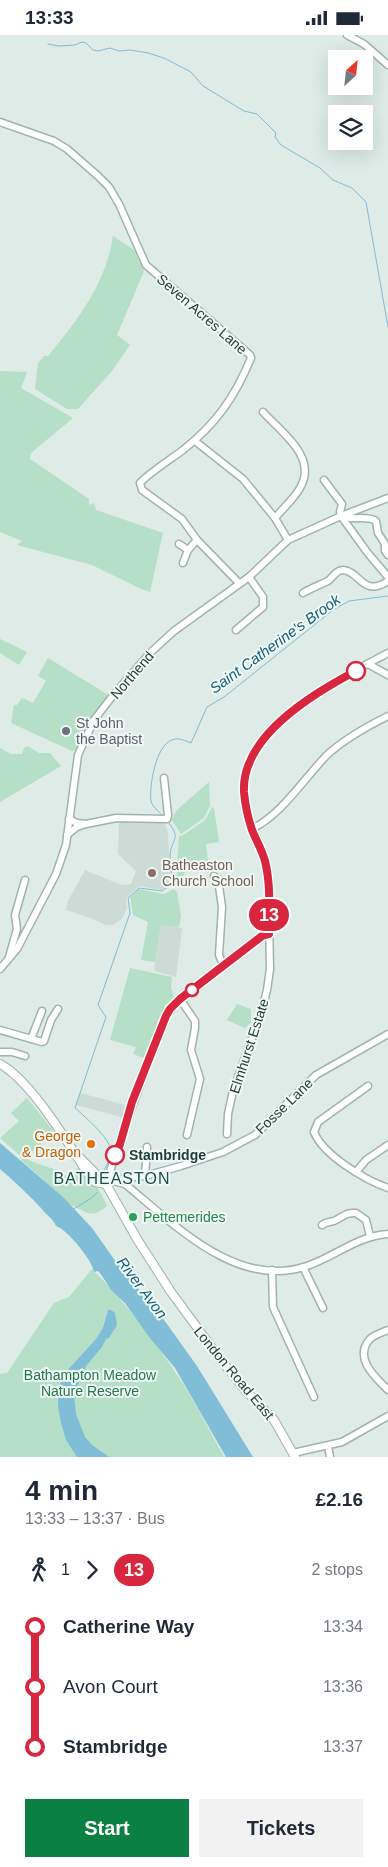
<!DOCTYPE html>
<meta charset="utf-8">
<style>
body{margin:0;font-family:Arial,sans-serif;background:#f2f2f3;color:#1f2937;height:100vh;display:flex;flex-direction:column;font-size:19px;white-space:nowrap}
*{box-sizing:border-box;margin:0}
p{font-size:16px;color:#747a83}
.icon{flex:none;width:28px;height:28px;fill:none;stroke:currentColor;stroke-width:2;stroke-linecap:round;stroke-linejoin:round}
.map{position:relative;height:1422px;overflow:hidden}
.panel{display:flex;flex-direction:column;background:#fff;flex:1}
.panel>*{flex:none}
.badge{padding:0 10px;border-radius:16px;font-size:18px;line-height:32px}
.needle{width:32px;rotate:27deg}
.fabs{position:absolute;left:328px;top:15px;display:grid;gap:10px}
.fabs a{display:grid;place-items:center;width:45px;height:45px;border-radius:0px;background:#fff;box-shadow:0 5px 20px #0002;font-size:25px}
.map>.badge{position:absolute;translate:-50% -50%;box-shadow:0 0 0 2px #fff}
.legs{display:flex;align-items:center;gap:8px;height:55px;padding:0 25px;font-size:16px}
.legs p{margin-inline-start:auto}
.headline{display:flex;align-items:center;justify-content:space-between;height:85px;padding:0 25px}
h1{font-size:28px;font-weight:600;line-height:38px}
.button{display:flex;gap:10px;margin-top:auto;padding:10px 25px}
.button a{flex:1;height:58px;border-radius:0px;background:#0b8043;color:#fff;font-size:20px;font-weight:600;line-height:58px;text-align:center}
.button a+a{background:#f2f2f3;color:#1f2937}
ul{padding:0 25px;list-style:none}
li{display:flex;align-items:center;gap:18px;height:60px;font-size:19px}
li i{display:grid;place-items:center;width:8px;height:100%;margin:0 6px;background:currentColor}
li i::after{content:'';width:12px;height:12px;margin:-6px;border:4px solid;border-radius:50%;background:#fff}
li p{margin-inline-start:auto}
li:first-child i{background:linear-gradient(#0000 50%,currentColor 0)}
li:last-child i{background:linear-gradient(currentColor 50%,#0000 0)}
.status{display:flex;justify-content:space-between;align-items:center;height:35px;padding:0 25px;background:#fff;direction:ltr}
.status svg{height:14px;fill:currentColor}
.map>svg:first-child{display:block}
.built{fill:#ccdbd6}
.green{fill:#b5dfc6}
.water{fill:#80bdd6}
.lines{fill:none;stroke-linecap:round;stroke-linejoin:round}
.stream{stroke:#80bdd6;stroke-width:1}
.minor-casing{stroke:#a1b3af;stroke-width:9}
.tertiary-casing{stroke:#a1b3af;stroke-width:10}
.minor{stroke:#fff;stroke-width:6}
.tertiary{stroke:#fff;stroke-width:8}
.line-1-casing{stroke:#fff;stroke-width:11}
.line-1{stroke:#d7263d;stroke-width:8}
.stop-1-dot{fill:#fff;stroke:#d7263d;stroke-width:2.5}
.worship-dot{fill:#6b7280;stroke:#eff8f4;stroke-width:2}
.education-dot{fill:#8d6e63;stroke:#eff8f4;stroke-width:2}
.food-dot{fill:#e8710a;stroke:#eff8f4;stroke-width:2}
.leisure-dot{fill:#2e9e5b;stroke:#eff8f4;stroke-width:2}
.labels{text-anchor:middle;stroke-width:4;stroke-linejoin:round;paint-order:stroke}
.street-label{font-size:14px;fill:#1e3c38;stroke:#eff8f4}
.worship-label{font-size:14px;fill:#5b616d;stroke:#eff8f4;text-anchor:start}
.education-label{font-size:14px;fill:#785e54;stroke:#eff8f4;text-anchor:start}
.food-label{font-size:14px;fill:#c56008;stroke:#eff8f4;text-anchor:end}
.stop-label{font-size:14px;font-weight:bold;fill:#1e3c38;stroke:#eff8f4;text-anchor:start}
.leisure-label{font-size:14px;fill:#27864d;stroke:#eff8f4;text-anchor:start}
.park-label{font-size:14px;fill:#25764f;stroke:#eff8f4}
.water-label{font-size:15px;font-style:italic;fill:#145d7c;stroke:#eff8f4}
.quarter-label{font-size:16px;letter-spacing:1px;fill:#195049;stroke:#eff8f4}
</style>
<div class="status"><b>13:33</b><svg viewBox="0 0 49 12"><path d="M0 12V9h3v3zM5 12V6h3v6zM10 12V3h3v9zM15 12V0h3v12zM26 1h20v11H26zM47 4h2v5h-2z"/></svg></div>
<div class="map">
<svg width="388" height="1422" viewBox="0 0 388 1422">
<rect width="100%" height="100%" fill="#deebe7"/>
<g class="built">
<path d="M119 785 164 786 168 798 170 845 167 851 162 855 139 851 126 863 127 873 122 884 113 890H106L88 882 66 875 68 866 85 835 121 850 131 849 136 836 118 819Z"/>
<path d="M161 889 182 893 176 942 154 936Z"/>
<path d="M80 1058 129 1071 125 1083 76 1070Z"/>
</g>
<g class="green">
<path d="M113 201 134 215 144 236 117 300 130 310 112 336 78 374H67L35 354 38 328 44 321H48C78 285 106 248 113 201Z"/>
<path d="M0 336 27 337 21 353 73 383 31 418 30 424 89 464V470L94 468 96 475 163 498 150 557 139 553 92 530 17 510 22 506 0 497Z"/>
<path d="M0 604 27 617 19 630 0 618Z"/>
<path d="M48 623 110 661 92 682 77 715 72 716 11 688 14 670H17L22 663 33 668 46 646 38 641Z"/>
<path d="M27 711 39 718H50L61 731 0 767V713L11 719H22L24 713Z"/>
<path d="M209 747 210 771 204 783 181 799 171 784 177 775Z"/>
<path d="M212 772 214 773 219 807 206 809 209 834 185 837 178 854 177 830 179 801H182L205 785Z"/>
<path d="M138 854 164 859 174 854 177 857 181 881 179 892 161 890 155 927 141 925 148 887 133 880 130 862Z"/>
<path d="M130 933 172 942 171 952 175 964 169 972 166 971 147 1024 133 1019 136 1012 110 1005Z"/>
<path d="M237 969 251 974V988L245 993 227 985Z"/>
<path d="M27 1063 54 1097 25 1123C39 1131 57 1132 70 1144L76 1138V1134L79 1133C90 1137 103 1161 107 1171 86 1189 83 1169 65 1170L47 1152 48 1150 46 1147 21 1125 23 1123 0 1103 19 1086 11 1078Z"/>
<path d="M92 1234C125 1266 160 1313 185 1352 199 1374 211 1399 224 1422H0V1339L7 1338 54 1268 69 1262Z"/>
</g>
<g class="water">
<path d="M0 1108 63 1162 92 1193 116 1227 133 1245 148 1270 164 1285 197 1331 253 1422H226L175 1333 149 1302 125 1268 112 1256 100 1238 98 1236 94 1237C93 1226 67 1194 56 1191 53 1183 46 1180 41 1173 28 1159 15 1147 0 1134Z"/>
<path d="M108 1275H111L115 1278 117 1290 109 1303 106 1304 102 1312 86 1331 80 1346 75 1354 74 1360 76 1379 85 1402 92 1410 109 1422H77L66 1405 61 1388 58 1371 59 1352 66 1337 96 1304 103 1293Z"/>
</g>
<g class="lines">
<g class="stream">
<path d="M48 9 59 11 75 10 82 7 86 8 93 15 98 16 110 13 119 16 130 15 148 18 164 23 191 37 203 51 244 76 257 79 276 98 275 102 281 110 320 133 333 145 352 153 366 167 388 292"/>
<path d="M163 781C159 777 152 771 151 766 149 751 156 710 172 705 179 702 185 706 191 708L207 672 224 662 333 575 349 566 388 561"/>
<path d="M103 1137C106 1131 112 1121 111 1115 109 1102 84 1081 75 1073L106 982 98 970 130 878 128 863 139 853 162 856 172 849C172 839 170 829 170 820 171 804 183 804 167 786"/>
<path d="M72 1175 90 1164 98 1157"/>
</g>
<defs>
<g id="minor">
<path d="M347 0 364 9 388 30"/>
<path d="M0 87 54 106 67 114 98 141 109 152 119 169 146 230 250 320 251 323C235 362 216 389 183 415 171 424 149 438 140 448L142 455 182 484 197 505 239 548"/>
<path d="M263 377C282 398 318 422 300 453 294 464 283 473 275 483"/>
<path d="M195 406 243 444 275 483 288 505"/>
<path d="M324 445 342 469 340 477 341 481"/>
<path d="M341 481 367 517 388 542"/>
<path d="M342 481C353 486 366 480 376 486L378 498 385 509V516L388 520"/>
<path d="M179 509 188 515"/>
<path d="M183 528 188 515 197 505"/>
<path d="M303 558C311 553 320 550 328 546 333 542 336 535 343 535 360 536 363 563 388 546"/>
<path d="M236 595 263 572V562L249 542"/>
<path d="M368 629 388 640"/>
<path d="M86 789 116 783 167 784 168 780 164 743"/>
<path d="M252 794C283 778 302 746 326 721 344 704 366 692 388 681"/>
<path d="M67 800 77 792 86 789 77 788 69 784"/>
<path d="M214 841 218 844 222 872 219 920 221 925 225 929"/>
<path d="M9 922 17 894 15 880 25 845"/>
<path d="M0 934 17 914 56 839 66 810 78 720 94 685 111 663 150 618 174 596 249 542 288 505 341 481 388 463"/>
<path d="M180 964 195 986V993L191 1015 200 1044 187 1100"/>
<path d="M0 995 42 1007 44 1006 51 985 58 974"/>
<path d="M31 1004 42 976"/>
<path d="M0 1017H12L25 1021"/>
<path d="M368 1051 318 1087 314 1097C323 1120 365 1145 388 1153"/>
<path d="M227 1099 228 1079 233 1056 262 975 267 955 270 934 268 837C261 809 246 786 244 757 241 692 339 644 388 618"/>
<path d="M356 1137 366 1125 388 1110"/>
<path d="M145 1141 147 1112"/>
<path d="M119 1147 124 1143 145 1141 181 1131 223 1117 255 1100 316 1040 388 999"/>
<path d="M106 1149 113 1146 125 1149C174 1189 237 1255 307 1231 336 1221 357 1201 388 1199"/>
<path d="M106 1149C124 1092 144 1037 166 981L180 964 262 901 269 899"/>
<path d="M322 1190C326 1187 329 1187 334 1186 343 1182 346 1177 356 1178L366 1185 370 1201"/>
<path d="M303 1232 323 1273"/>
<path d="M272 1235 273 1272 314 1362"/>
<path d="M388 1295C383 1297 374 1300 370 1304 353 1323 375 1342 388 1355"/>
<path d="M328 1411 330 1422"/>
<path d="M293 1418 342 1407 388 1381"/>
</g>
<g id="tertiary">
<path d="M0 1029C32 1046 70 1112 91 1143L95 1147 106 1149"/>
<path d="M72 1115 106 1149 137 1204 171 1257 221 1325 245 1355 274 1385 295 1422"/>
</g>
</defs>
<use href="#minor" class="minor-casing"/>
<use href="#tertiary" class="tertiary-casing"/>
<use href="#minor" class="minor"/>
<use href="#tertiary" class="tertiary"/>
</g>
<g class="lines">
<defs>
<path id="line-1" d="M115 1120 120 1109 132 1067 166 981 170 974 180 964 262 901 269 899C269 875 271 850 265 826 262 815 256 805 252 795 248 783 245 769 244 757 241 701 314 658 356 636"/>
</defs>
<use href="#line-1" class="line-1-casing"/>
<use href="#line-1" class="line-1"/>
</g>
<g class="stop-1-dot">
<circle cx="356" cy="636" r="9"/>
<circle cx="192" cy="955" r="6"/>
<circle cx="115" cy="1120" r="9"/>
</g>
<circle class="worship-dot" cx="66" cy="696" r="5"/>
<circle class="education-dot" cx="152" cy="838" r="5"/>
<circle class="food-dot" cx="91" cy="1109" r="5"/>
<circle class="leisure-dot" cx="133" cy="1182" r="5"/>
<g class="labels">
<g class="street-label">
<text transform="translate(202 279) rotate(41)" y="5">Seven Acres Lane</text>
<text transform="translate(132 640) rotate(-49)" y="5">Northend</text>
<text transform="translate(249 1011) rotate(-72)" y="5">Elmhurst Estate</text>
<text transform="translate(284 1071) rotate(-44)" y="5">Fosse Lane</text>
<text transform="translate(234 1338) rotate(50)" y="5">London Road East</text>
</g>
<g class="worship-label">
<text x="76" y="693">St John<tspan x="76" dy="16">the Baptist</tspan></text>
</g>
<g class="education-label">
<text x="162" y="835">Batheaston<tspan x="162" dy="16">Church School</tspan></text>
</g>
<g class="food-label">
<text x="81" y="1106">George<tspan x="81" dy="16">&amp; Dragon</tspan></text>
</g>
<g class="stop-label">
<text x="129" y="1125">Stambridge</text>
</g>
<g class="leisure-label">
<text x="143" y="1187">Pettemerides</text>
</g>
<g class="park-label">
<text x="90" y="1345">Bathampton Meadow<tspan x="90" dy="16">Nature Reserve</tspan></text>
</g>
<g class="water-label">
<text transform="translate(275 609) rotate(-36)" y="5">Saint Catherine's Brook</text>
<text transform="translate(142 1253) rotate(53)" y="5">River Avon</text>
</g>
<g class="quarter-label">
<text x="112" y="1149">BATHEASTON</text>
</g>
</g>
</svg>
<div class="fabs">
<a><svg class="needle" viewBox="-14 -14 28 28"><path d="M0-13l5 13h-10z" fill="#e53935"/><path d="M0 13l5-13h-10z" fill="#747a83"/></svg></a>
<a><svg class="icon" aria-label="layers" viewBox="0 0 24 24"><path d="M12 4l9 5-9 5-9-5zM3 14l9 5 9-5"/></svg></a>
</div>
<b class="badge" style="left:269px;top:880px;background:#d7263d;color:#fff">13</b>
</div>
<section class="panel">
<div class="headline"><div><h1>4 min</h1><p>13:33 – 13:37 · Bus</p></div><b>£2.16</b></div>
<div class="legs"><svg class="icon" aria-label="walk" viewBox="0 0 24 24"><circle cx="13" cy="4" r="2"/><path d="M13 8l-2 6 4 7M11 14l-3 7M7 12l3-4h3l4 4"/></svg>1<svg class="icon" aria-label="forward" viewBox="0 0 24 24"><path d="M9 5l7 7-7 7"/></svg><b class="badge" style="background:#d7263d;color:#fff">13</b><p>2 stops</p></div>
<ul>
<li><i style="color:#d7263d"></i><b>Catherine Way</b><p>13:34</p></li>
<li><i style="color:#d7263d"></i><span>Avon Court</span><p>13:36</p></li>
<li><i style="color:#d7263d"></i><b>Stambridge</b><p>13:37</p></li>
</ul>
<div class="button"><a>Start</a><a>Tickets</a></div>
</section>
